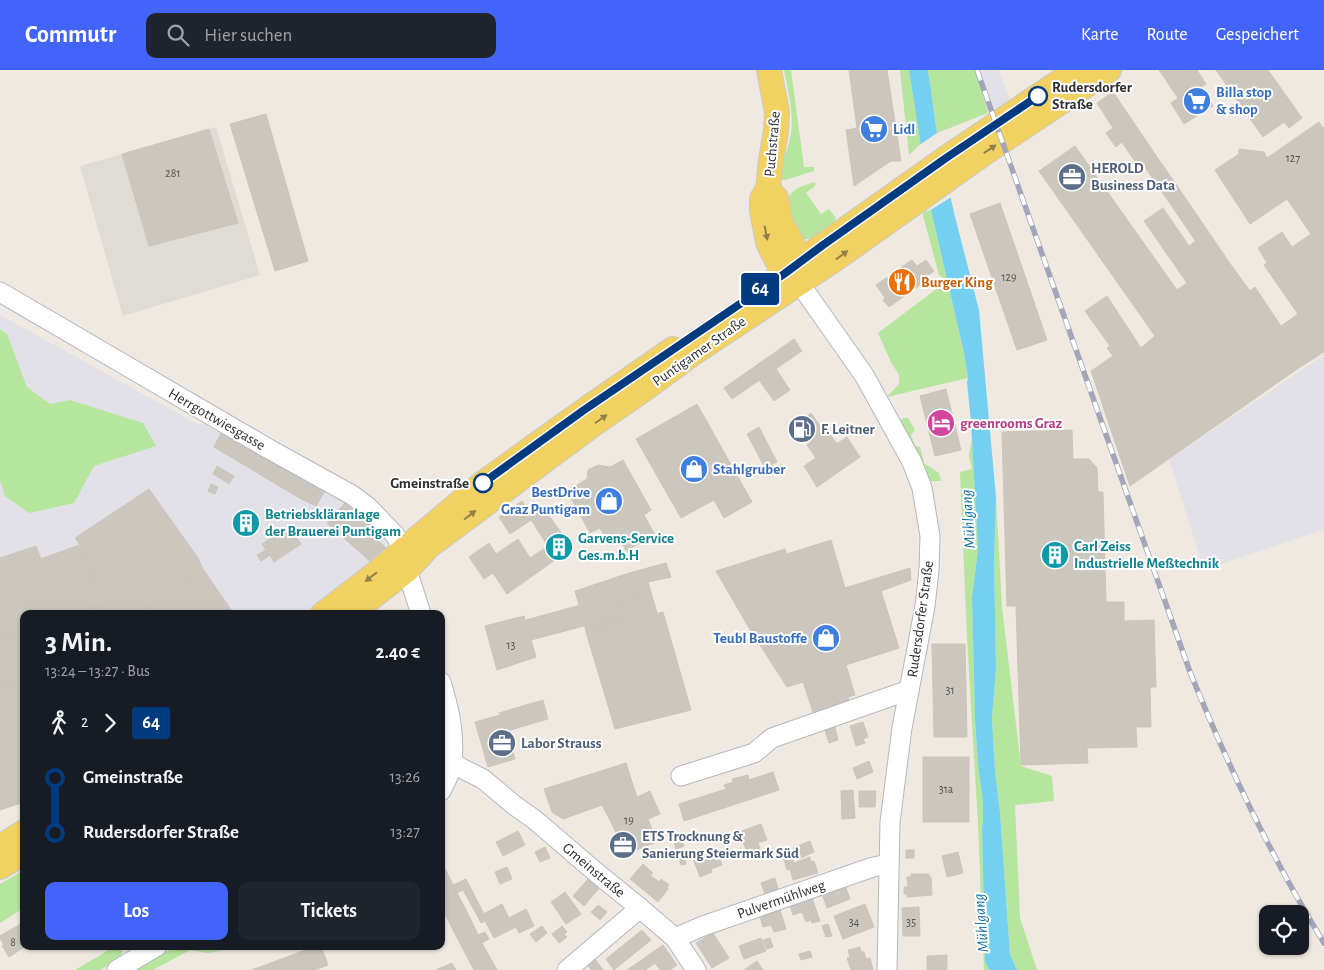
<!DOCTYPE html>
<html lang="de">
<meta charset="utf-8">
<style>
body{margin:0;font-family:"Alegreya Sans",sans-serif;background:#20242c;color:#f1f3f6;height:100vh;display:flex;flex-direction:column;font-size:19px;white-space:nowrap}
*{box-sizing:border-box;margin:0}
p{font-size:16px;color:#9ea1a6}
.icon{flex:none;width:28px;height:28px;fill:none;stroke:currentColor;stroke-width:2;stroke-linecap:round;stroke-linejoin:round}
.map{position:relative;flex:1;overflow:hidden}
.drawer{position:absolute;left:20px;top:540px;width:425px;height:340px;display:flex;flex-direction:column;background:#171b24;border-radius:10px;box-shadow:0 1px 4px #0004}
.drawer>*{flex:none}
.badge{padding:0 10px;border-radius:4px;font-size:18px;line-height:32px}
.controls{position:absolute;left:1259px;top:835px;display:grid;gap:10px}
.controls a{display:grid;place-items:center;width:50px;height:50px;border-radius:10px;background:#171b24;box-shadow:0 1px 4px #0004;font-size:25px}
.map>.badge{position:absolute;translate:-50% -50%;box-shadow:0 0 0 2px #fff}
.legs{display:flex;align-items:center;gap:8px;height:55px;padding:0 25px;font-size:16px}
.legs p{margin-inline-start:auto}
.overview{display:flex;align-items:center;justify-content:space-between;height:85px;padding:0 25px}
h1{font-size:28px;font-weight:600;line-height:38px}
.cta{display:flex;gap:10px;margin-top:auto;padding:10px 25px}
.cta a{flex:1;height:58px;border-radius:10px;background:#4264fb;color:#fff;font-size:20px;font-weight:600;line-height:58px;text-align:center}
.cta a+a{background:#20242c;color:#f1f3f6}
ul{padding:0 25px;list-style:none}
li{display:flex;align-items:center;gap:18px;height:55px;font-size:19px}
li i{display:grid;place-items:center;width:8px;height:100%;margin:0 6px;background:currentColor}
li i::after{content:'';width:12px;height:12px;margin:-6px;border:4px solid;border-radius:50%;background:#171b24}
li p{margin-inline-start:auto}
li:first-child i{background:linear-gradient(#0000 50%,currentColor 0)}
li:last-child i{background:linear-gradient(currentColor 50%,#0000 0)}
header{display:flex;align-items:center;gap:30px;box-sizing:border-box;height:70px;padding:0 25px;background:#4264fb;color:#fff}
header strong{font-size:24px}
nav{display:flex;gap:28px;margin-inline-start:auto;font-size:18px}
.search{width:350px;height:45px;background:#20242c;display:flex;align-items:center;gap:12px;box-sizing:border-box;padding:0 18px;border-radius:10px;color:#9ea1a6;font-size:19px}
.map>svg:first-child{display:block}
.industrial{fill:#e3e1e8}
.green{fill:#b6e59e}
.plaza{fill:#dfdcd8}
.water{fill:#75cff0}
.pier{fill:#efe9e1}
.building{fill:#cbc7bf;stroke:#cbc5ba}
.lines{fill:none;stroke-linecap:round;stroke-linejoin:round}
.minor-casing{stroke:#b4b7c1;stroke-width:21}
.major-casing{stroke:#c9c9c9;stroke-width:26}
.minor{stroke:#fff;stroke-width:19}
.major{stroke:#f2d163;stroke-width:24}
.rail-casing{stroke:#a3a6b8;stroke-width:5.5}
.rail{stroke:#fff;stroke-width:4;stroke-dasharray:11;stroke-linecap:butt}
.oneway{fill:#908048}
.line-1-casing{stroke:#fff;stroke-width:11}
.line-1{stroke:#003b80;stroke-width:8}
.stop-1-dot{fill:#fff;stroke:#003b80;stroke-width:2.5}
.labels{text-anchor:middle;stroke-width:4;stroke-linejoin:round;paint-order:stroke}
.number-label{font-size:12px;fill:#555452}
.stop-label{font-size:15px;font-weight:bold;fill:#2e2e2e;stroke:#fff;text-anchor:start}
.shop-label{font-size:15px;font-weight:bold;fill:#366cbe;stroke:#fff;text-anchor:start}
.street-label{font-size:15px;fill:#2e2e2e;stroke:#fff}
.service-label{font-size:15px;font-weight:bold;fill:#4e5e75;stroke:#fff;text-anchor:start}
.food-label{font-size:15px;font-weight:bold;fill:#c56008;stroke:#fff;text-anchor:start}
.hotel-label{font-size:15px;font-weight:bold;fill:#b23c85;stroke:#fff;text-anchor:start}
.culture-label{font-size:15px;font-weight:bold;fill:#0d838f;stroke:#fff;text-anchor:start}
.water-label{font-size:16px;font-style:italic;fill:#0d6fa3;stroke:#fff}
</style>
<header>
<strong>Commutr</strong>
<div class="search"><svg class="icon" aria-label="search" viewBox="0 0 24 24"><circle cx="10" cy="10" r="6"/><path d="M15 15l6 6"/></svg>Hier suchen</div>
<nav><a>Karte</a><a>Route</a><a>Gespeichert</a></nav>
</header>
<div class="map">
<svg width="1324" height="900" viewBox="0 0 1324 900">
<rect width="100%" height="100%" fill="#efe9e1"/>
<g class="industrial">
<path d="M976 0H998L1012 34 988 43Z"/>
<path d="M0 245 199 355 214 350 223 360 345 433 385 468 386 478 372 493 342 517 304 544H24V732L0 740Z"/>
<path d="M1324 285V460L1204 500 1169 389Z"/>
</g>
<g class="green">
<path d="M784 0H791L804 97H814V101L785 110H782C780 93 789 79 791 63 794 42 788 21 784 0Z"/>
<path d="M900 0H909L921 74 909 85Z"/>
<path d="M928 0H976L988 43 937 63Z"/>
<path d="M814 112 816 114 814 117 806 123 821 144 829 139 836 148C830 161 816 170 801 169L793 158 788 128C794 117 803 116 814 112Z"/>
<path d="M931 140 964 283 968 308 887 327 899 314V305L891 292 878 263 947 211 939 205 922 142Z"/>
<path d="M0 259 7 264 27 317 50 334 70 330 143 353 156 376 94 396 74 433 29 443 5 426 0 411Z"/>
<path d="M904 348H908L915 360 911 365 915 376 920 377 924 393 939 403 941 411H929L899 351Z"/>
<path d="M972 369 978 480 972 528 975 650 978 694 983 733V751L982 758 985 891 989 900H984L978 754 967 568 960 402 972 399 969 385Z"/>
<path d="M996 427 1002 537 1021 696 1052 706 1054 731 1015 735 1020 848 1037 900H1017L1010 885 1000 742 995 701 992 648 996 598 994 492Z"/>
<path d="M24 800V838L0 853V814Z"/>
<path d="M105 876H119L122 882 121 888 100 900H75L107 881Z"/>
<path d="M177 876H228L229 879 208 883 190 880 153 900H136L148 891Z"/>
</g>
<path class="plaza" d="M216 57 260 205 123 246 80 96 122 84 150 175 237 152 209 59Z"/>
<path class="water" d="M909 0H928L937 63 954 143 979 240 996 427 994 492 996 598 992 648 995 701 1000 742 1010 885 1017 900H989L985 891 982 758 983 751V733L978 694 975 650 972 528 978 480 971 352 967 312 968 308 964 283 931 140Z"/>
<path class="pier" d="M937 63 943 80 953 126 929 141 918 76Z"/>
<g class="building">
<path d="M849 0H887L901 91H891L854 116 846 60 857 58Z"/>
<path d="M1159 0H1197L1206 14 1201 17 1178 28Z"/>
<path d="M1216 0H1268L1302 48 1289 58 1284 52 1263 67Z"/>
<path d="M1201 17 1213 36 1184 54 1171 33 1178 28Z"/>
<path d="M1113 22 1155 84 1138 96 1122 72 1116 77 1106 63 1113 58 1097 33Z"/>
<path d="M266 44 308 191 275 201 230 54Z"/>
<path d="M1319 52 1324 59V282L1300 297 1250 221 1255 217 1281 256 1298 244 1264 195 1267 193 1258 178 1282 162 1292 177 1311 164 1287 129 1250 154 1215 100 1239 84V79L1264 82 1267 88Z"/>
<path d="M209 59 238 153 149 176 122 84Z"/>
<path d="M1075 76 1177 220 1187 213 1144 151 1163 138 1189 176 1196 171 1218 204 1231 195 1250 221 1300 297 1130 416 1091 301 1113 286 1107 278 1110 276 1085 241 1107 226 1141 278 1155 266 1039 101Z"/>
<path d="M1155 84 1184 126 1171 135 1142 93Z"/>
<path d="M1184 126 1231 195 1218 204 1171 135Z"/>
<path d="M1000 133 1047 270 1017 280 970 144Z"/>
<path d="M912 190 917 196 926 190 934 201 927 206 929 208 889 237 883 230 885 228 876 215 886 208H890L893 206 891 203 896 199 897 200Z"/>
<path d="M794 269 802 281 732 329 724 318Z"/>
<path d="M776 299 790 320 774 331 759 310Z"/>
<path d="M946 319 961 380 935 386 920 326Z"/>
<path d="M697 334 752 432 724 448 714 430 681 448 636 369Z"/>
<path d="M811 343 828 367 815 377 798 353Z"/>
<path d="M759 357 777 392 765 398 747 364Z"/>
<path d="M223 359 311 413 301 429 214 377Z"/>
<path d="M1072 360 1073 389H1089L1097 398 1098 422H1103L1106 532H1124V551L1154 550 1156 617H1150L1151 657H1136L1137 677 1087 678 1088 693 1021 695 1016 536H1007L1002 362Z"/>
<path d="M828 361 837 374 816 388 807 375 811 372 815 377 828 367 825 363Z"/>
<path d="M847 367 860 387 817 417 804 396Z"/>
<path d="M623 390 651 440 644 445 655 465 626 481 617 463 606 469 600 458 590 463 567 421 587 409 588 400 598 395 610 397Z"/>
<path d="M217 396 234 406 229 414 213 404Z"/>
<path d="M311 413 325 421 316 436 301 429Z"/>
<path d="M211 414 218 417 215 424 208 421Z"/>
<path d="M149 419 198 488 203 499 145 537 147 544H77L102 536 85 482 75 468Z"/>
<path d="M522 431 531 445 543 437 572 478 507 524 493 503 484 509 469 487 489 473 496 484 518 469 530 488 548 476 531 450 510 464 499 447Z"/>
<path d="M345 433 380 464 376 469 386 478 372 493 327 453Z"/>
<circle cx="246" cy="454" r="13"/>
<path d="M289 456 301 474 274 492 270 485 261 491 257 485 266 480 262 474Z"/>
<path d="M831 470 845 518 848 517 852 530 819 541 817 536 749 558 716 501 785 479 787 484Z"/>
<path d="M79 475 85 482 102 536 77 544H24V561L0 568V488L36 476 41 489Z"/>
<path d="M666 493 671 507 648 512 657 543 642 547 629 503Z"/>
<path d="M910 498 911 510 881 521 899 578 846 595 855 625 848 627 849 630 813 642 803 612 787 617 749 558 817 536 819 541 852 530 848 517Z"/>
<path d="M203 499 234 544H147L145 537Z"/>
<path d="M629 503 642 547 586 562 585 556 622 546 617 525 579 535 575 521Z"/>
<path d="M617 525 622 546 531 570 526 550Z"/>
<path d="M663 542 691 640 615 659 586 562Z"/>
<path d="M524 546 536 587 497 600 485 556Z"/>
<path d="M24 561V609L0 616V568Z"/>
<path d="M932 574H965L967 667H934Z"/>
<path d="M24 609V732L0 740V616Z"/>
<path d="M543 630 548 649 507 661 515 689 488 697 475 652 500 645 499 643Z"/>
<path d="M863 652 868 667 863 669 865 673 856 676 850 656Z"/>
<path d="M835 657 838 670 829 673 825 660Z"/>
<rect x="923" y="687" width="46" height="65"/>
<path d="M869 691 873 702 857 709 853 698Z"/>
<path d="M626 693 633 715 612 722 602 735 563 749 552 742 544 719Z"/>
<path d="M773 702 779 720 684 751 679 734 726 719 724 715 733 712 732 709 748 705 749 710Z"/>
<path d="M633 715 637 727 650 721 660 744 648 749 657 772 618 787 610 768 617 765 611 752 602 735 612 722Z"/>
<path d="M853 720 855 748 842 749 841 721Z"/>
<path d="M859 721H876L875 737H859Z"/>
<path d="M761 754 767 770 758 773 761 782 749 787 739 762Z"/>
<path d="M518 761 525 775 503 786 496 772Z"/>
<path d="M681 769 684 776 676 779 674 771Z"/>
<path d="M810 771 814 782 798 789 793 778Z"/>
<path d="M545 777 550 788 540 792 535 782Z"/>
<path d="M716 778 722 795 711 799 712 802 700 807 692 786Z"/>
<rect x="906" y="780" width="8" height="8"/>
<path d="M958 782 963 803 947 807 942 786Z"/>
<path d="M684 785 686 794 681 795 678 786Z"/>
<path d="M791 785 794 793 810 787 811 792 814 791 818 803 793 810 790 799 787 800 783 787Z"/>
<path d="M441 791 471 850 453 860 441 836Z"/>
<path d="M643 794 653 803 650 805 659 812 661 809 669 815 667 817 668 819 658 832 630 809Z"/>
<path d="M507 797 512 809 500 814 495 802Z"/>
<path d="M911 804H929V807H931L932 825 907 827V824H904V817H908L907 807H911Z"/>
<path d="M590 807 601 816 584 836 573 826Z"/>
<path d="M775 808 779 823 766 827 761 813Z"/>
<path d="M466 809 484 844 478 847 463 820 457 823 453 815Z"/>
<path d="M845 815 850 829 827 838 822 824Z"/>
<path d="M565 822 581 844 566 854 551 832Z"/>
<path d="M812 828 820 851 812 853 811 850 806 852 802 842 793 845 790 836Z"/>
<path d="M502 834 509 848 526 839 534 856 519 863 516 857 494 868 485 851 481 853 478 847Z"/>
<path d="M865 834 874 857 843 869 834 846Z"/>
<path d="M598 835 607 842 600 850 591 842Z"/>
<path d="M919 837 920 866H903L902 838Z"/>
<path d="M780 840 786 859 774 862 771 855 763 857 760 846Z"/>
<path d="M471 850 482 873 497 900H474L453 860Z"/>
<path d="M24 852V876H26L9 887 2 876 4 875 0 868V866Z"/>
<path d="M828 854 832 866 826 867 822 856Z"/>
<path d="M542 856 547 863 536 872 530 864Z"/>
<path d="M562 856 567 862 564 864 567 867 559 873 552 864Z"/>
<path d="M642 860 651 870 614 900 606 889Z"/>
<path d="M485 862 489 869 482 873 478 865Z"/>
<path d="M713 863 729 888 712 898 696 873Z"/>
<path d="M761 868 766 881 744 889 739 876Z"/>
<path d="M770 868 773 877 767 879 763 870Z"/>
<path d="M663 875 677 895 670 900H660L655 893 646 900H627Z"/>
<path d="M316 876H321L328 895 315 900H252Z"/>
<path d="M860 877 861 882H864L866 889 870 888 873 900H851L847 888 850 887 848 880Z"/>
<path d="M810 881 812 887 801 890 799 884Z"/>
<path d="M947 885V900H927V886Z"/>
<path d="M593 886 603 900H591L585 892Z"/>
<path d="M757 891 763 900H744Z"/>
<path d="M452 893 456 900H436Z"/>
</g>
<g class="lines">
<defs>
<g id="minor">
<path d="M801 212 807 224 864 305 912 392 922 418 930 466 929 500 925 536 902 658 890 752 887 900"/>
<path d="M0 222 269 379 352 425 368 437 395 465 403 479 407 500 421 544"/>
<path d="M441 612C449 638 455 664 452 691 451 701 446 712 441 721"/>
<path d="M452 692 461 698 483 709 514 735 535 750 598 804 640 838 675 868 696 900"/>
<path d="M681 706 754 683 772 668 909 620"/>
<path d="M675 868 703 856 873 797 889 794"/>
<path d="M117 900 157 876"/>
<path d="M567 900 640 838"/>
</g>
<g id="major">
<path d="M769 0 777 42 776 61 771 90 768 119 762 129V141L768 172 770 177 784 204 797 210"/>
<path d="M768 119 776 128 782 156 788 165 801 191V205"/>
<path d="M764 217 784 204 823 175 946 88 1077 0"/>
<path d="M323 544 375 504 483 413 585 340 673 279"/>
<path d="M350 544 407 500 429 476 595 353 643 320 692 284 834 190 986 82 1109 0"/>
<path d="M0 777 24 762"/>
<path d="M0 797 24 783"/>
</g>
</defs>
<use href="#minor" class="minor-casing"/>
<use href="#major" class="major-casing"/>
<use href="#minor" class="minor"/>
<use href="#major" class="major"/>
<defs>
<path id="rail" d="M977 0 1190 602C1228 696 1271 787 1324 873"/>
</defs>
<use href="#rail" class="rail-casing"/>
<use href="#rail" class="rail"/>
</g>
<defs><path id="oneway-solid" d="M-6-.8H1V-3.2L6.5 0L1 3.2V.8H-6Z" transform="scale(1.25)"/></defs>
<g class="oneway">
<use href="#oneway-solid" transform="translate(990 79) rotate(-34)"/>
<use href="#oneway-solid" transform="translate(766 163) rotate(79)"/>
<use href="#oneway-solid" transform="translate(842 185) rotate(-36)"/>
<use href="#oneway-solid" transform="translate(601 349) rotate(-35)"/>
<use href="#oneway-solid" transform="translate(470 445) rotate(-37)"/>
<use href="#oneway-solid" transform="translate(371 507) rotate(142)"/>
</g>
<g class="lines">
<defs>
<path id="line-1" d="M483 413 584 340 784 204 823 175 946 88 1038 26"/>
</defs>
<use href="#line-1" class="line-1-casing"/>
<use href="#line-1" class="line-1"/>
</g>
<defs>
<symbol id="supermarket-disc" viewBox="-11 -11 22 22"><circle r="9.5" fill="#3f7fe0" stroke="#fff"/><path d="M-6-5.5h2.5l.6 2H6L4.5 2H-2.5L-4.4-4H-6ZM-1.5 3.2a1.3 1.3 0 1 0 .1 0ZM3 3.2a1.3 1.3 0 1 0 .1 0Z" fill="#fff"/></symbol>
<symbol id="office-disc" viewBox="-11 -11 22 22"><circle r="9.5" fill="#5c6f8a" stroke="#fff"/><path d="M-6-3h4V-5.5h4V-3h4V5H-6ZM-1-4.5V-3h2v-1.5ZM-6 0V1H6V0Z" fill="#fff"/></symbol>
<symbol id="restaurant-disc" viewBox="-11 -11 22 22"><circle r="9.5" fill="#e8710a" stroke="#fff"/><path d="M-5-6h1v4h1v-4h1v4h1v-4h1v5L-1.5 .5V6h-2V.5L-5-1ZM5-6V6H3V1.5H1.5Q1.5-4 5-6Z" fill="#fff"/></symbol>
<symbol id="hotel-disc" viewBox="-11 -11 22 22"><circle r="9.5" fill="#d1479c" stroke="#fff"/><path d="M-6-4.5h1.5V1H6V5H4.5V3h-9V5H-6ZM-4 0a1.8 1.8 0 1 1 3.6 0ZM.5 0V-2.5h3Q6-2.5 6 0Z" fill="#fff"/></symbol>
<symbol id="fuel-disc" viewBox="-11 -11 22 22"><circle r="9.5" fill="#5c6f8a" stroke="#fff"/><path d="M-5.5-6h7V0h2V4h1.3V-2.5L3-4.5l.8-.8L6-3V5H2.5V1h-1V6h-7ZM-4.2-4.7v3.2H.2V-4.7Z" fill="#fff"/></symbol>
<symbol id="shop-disc" viewBox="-11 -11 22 22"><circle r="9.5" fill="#3f7fe0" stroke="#fff"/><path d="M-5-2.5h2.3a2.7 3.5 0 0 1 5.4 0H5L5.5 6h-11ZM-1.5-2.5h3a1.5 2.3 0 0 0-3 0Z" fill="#fff"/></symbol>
<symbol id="building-disc" viewBox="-11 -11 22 22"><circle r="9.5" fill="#0f9aa8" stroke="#fff"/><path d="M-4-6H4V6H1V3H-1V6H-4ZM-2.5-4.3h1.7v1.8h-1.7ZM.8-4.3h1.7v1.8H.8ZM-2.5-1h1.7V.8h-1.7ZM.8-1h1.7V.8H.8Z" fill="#fff"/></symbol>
</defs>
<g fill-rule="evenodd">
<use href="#supermarket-disc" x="1181" y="15" width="32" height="32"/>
<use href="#supermarket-disc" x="858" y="43" width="32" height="32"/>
<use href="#office-disc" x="1056" y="91" width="32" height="32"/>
<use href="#restaurant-disc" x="886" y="196" width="32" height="32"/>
<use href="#hotel-disc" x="925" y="337" width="32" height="32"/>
<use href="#fuel-disc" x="786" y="343" width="32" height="32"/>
<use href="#shop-disc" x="678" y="383" width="32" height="32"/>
<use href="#shop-disc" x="593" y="415" width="32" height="32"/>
<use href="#building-disc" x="230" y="437" width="32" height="32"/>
<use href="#building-disc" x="543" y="461" width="32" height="32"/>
<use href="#building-disc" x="1039" y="469" width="32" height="32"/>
<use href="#shop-disc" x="810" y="552" width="32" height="32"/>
<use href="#office-disc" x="486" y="657" width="32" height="32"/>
<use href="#office-disc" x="607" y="759" width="32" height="32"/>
</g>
<g class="stop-1-dot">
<circle cx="1038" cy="26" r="9"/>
<circle cx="483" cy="413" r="9"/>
</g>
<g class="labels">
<g class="number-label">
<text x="1293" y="92">127</text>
<text x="173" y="107">281</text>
<text x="1009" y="211">129</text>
<text x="511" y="579">13</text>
<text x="950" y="624">31</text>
<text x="946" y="723">31a</text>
<text x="629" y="754">19</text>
<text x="854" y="856">34</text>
<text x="911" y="856">35</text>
<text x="13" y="876">8</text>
</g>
<g class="stop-label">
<text x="1052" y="22">Rudersdorfer<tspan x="1052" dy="17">Straße</tspan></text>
<text x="469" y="418" text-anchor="end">Gmeinstraße</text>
</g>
<g class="shop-label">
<text x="1216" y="27">Billa stop<tspan x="1216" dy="17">&amp; shop</tspan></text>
<text x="893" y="64">Lidl</text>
<text x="713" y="404">Stahlgruber</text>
<text x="590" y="427" text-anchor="end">BestDrive<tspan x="590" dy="17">Graz Puntigam</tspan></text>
<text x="807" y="573" text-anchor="end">Teubl Baustoffe</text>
</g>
<g class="street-label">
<text transform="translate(772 74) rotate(-85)" y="5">Puchstraße</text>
<text transform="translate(699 281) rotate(-35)" y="5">Puntigamer Straße</text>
<text transform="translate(217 349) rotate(30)" y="5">Herrgottwiesgasse</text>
<text transform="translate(920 549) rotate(-82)" y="5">Rudersdorfer Straße</text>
<text transform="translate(594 800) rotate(40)" y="5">Gmeinstraße</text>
<text transform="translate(781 829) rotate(-19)" y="5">Pulvermühlweg</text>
</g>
<g class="service-label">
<text x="1091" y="103">HEROLD<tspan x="1091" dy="17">Business Data</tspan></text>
<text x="821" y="364">F. Leitner</text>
<text x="521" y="678">Labor Strauss</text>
<text x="642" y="771">ETS Trocknung &amp;<tspan x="642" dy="17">Sanierung Steiermark Süd</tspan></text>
</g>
<g class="food-label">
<text x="921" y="217">Burger King</text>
</g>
<g class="hotel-label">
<text x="960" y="358">greenrooms Graz</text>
</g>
<g class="culture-label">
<text x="265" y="449">Betriebskläranlage<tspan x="265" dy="17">der Brauerei Puntigam</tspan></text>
<text x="578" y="473">Garvens-Service<tspan x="578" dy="17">Ges.m.b.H</tspan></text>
<text x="1074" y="481">Carl Zeiss<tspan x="1074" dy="17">Industrielle Meßtechnik</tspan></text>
</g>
<g class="water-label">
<text transform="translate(967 449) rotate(-94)" y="6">Mühlgang</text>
<text transform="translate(980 853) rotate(-95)" y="6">Mühlgang</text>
</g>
</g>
</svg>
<div class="controls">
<a><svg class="icon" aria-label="locate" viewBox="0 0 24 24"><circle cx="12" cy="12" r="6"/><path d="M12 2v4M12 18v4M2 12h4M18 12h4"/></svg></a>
</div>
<b class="badge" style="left:760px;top:219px;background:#003b80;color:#fff">64</b>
<section class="drawer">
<div class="overview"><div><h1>3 Min.</h1><p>13:24 – 13:27 · Bus</p></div><b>2.40 €</b></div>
<div class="legs"><svg class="icon" aria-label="walk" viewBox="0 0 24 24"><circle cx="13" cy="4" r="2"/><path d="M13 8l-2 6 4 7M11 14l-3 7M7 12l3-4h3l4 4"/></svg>2<svg class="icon" aria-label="forward" viewBox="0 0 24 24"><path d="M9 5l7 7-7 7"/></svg><b class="badge" style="background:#003b80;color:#fff">64</b></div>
<ul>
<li><i style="color:#003b80"></i><b>Gmeinstraße</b><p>13:26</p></li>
<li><i style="color:#003b80"></i><b>Rudersdorfer Straße</b><p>13:27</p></li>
</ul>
<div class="cta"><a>Los</a><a>Tickets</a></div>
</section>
</div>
